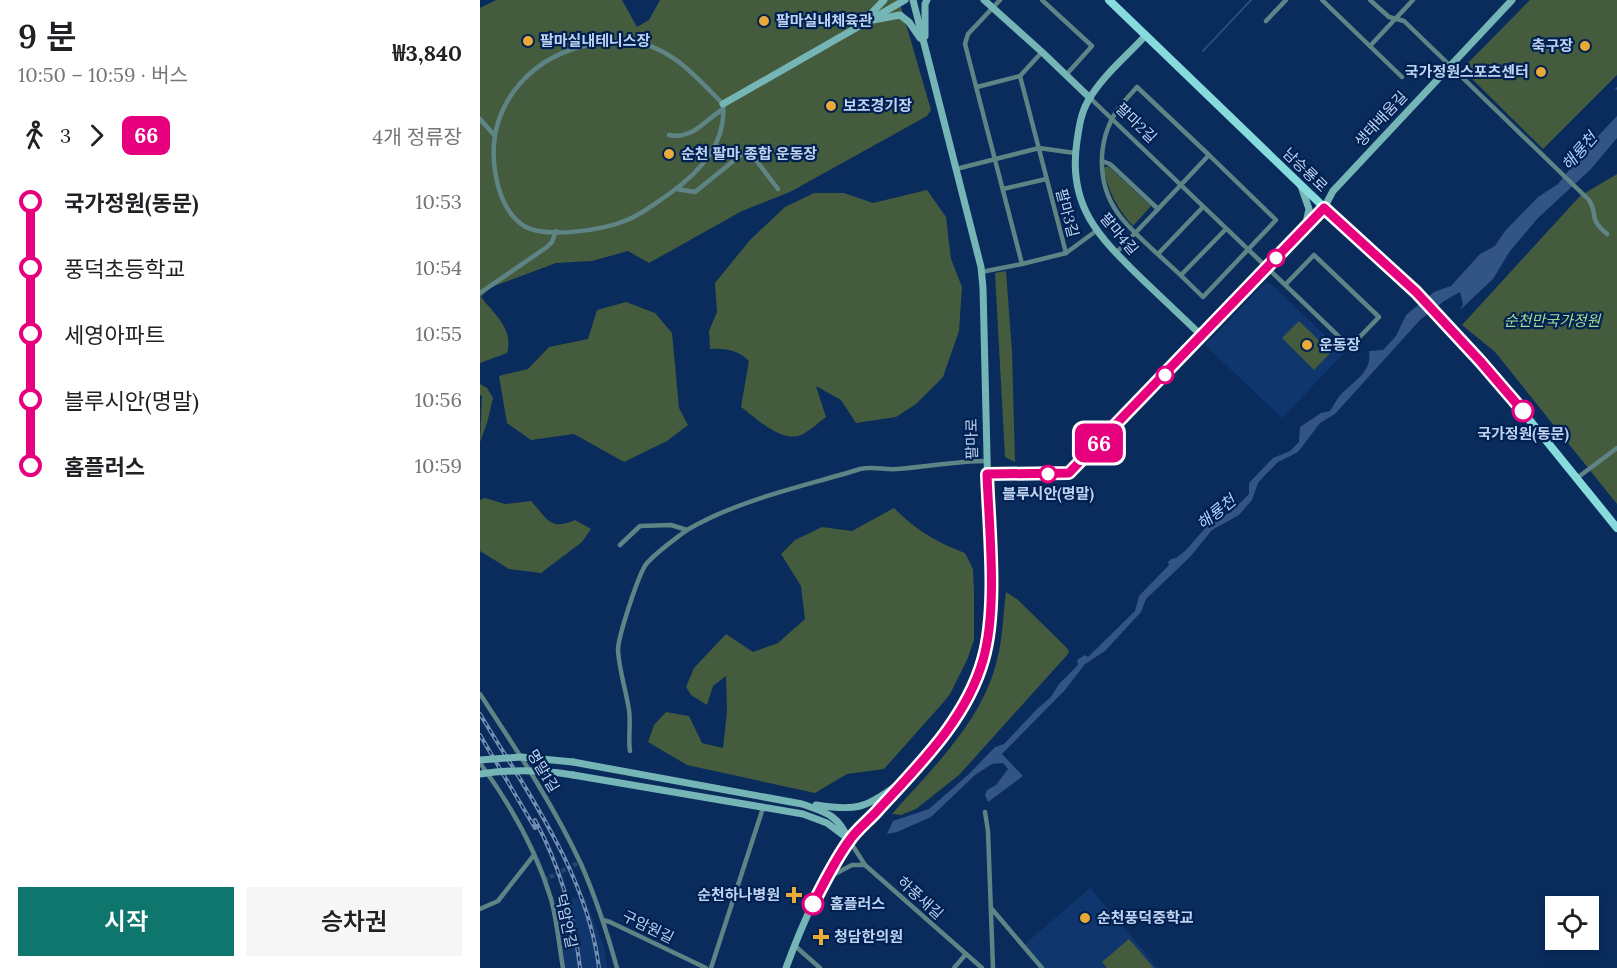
<!DOCTYPE html>
<html lang="ko">
<meta charset="utf-8">
<style>
body{margin:0;font-family:Lora,"Noto Sans KR",serif;background:#f6f6f6;color:#202124;height:100vh;display:flex;flex-direction:column;font-size:22px;white-space:nowrap}
*{box-sizing:border-box;margin:0}
p{font-size:20px;color:#757577}
.icon{flex:none;width:33px;height:33px;fill:none;stroke:currentColor;stroke-width:2;stroke-linecap:round;stroke-linejoin:round}
.map{position:relative;flex:1;overflow:hidden}
.panel{display:flex;flex-direction:column;background:#fff;width:480px}
.panel>*{flex:none}
.badge{padding:0 12px;border-radius:9px;font-size:21px;line-height:39px}
.fabs{position:absolute;left:1065px;top:896px;display:grid;gap:12px}
.fabs a{display:grid;place-items:center;width:54px;height:54px;border-radius:0px;background:#fff;box-shadow:0 3px 9px #0003;font-size:30px}
.map>.badge{position:absolute;translate:-50% -50%;box-shadow:0 0 0 3px #fff}
.legs{display:flex;align-items:center;gap:9px;height:66px;padding:0 18px;font-size:20px}
.legs p{margin-inline-start:auto}
.head{display:flex;align-items:center;justify-content:space-between;height:102px;padding:0 18px}
h1{font-size:33px;font-weight:600;line-height:45px}
.action{display:flex;gap:12px;margin-top:auto;padding:12px 18px}
.action a{flex:1;height:69px;border-radius:0px;background:#0f766e;color:#fff;font-size:24px;font-weight:600;line-height:69px;text-align:center}
.action a+a{background:#f6f6f6;color:#202124}
ul{padding:0 18px;list-style:none}
li{display:flex;align-items:center;gap:21px;height:66px;font-size:22px}
li i{display:grid;place-items:center;width:9px;height:100%;margin:0 8px;background:currentColor}
li i::after{content:'';width:15px;height:15px;margin:-8px;border:4px solid;border-radius:50%;background:#fff}
li p{margin-inline-start:auto}
li:first-child i{background:linear-gradient(#0000 50%,currentColor 0)}
li:last-child i{background:linear-gradient(currentColor 50%,#0000 0)}
main{display:flex;flex:1;min-height:0}
.map>svg:first-child{display:block}
.built{fill:#10376d}
.green{fill:#455b3d}
.water{fill:#335586}
.lines{fill:none;stroke-linecap:round;stroke-linejoin:round}
.stream{stroke:#335586;stroke-width:1.5}
.street-tunnel{stroke:#244572;stroke-width:4.5;stroke-dasharray:4.5 2;stroke-linecap:butt}
.street{stroke:#5e8485;stroke-width:4.5}
.secondary{stroke:#76b5b6;stroke-width:7}
.primary{stroke:#88dbdd;stroke-width:8}
.rail-casing{stroke:#748eb3;stroke-width:4}
.rail{stroke:#002151;stroke-width:1.5;stroke-dasharray:4.5;stroke-linecap:butt}
.secondary-bridge{stroke:#76b5b6;stroke-width:7}
.line-1-casing{stroke:#fff;stroke-width:14}
.line-1{stroke:#e6007e;stroke-width:9}
.poi-dot{fill:#eaaa38;stroke:#002151;stroke-width:2}
.stop-1-dot{fill:#fff;stroke:#e6007e;stroke-width:3}
.labels{text-anchor:middle;stroke-width:4.5;stroke-linejoin:round;paint-order:stroke}
.poi-label{font-size:15px;font-weight:bold;fill:#bfd3f1;stroke:#002151;text-anchor:start}
.street-label{font-size:15px;fill:#bfd3f1;stroke:#002151}
.park-label{font-size:15px;font-style:italic;fill:#a3dc8e;stroke:#002151}
.stop-label{font-size:15px;font-weight:bold;fill:#bfd3f1;stroke:#002151}
.water-label{font-size:16px;font-style:italic;fill:#b0cffd;stroke:#002151}
</style>
<main>
<section class="panel">
<div class="head"><div><h1>9 분</h1><p>10:50 – 10:59 · 버스</p></div><b>₩3,840</b></div>
<div class="legs"><svg class="icon" aria-label="walk" viewBox="0 0 24 24"><circle cx="13" cy="4" r="2"/><path d="M13 8l-2 6 4 7M11 14l-3 7M7 12l3-4h3l4 4"/></svg>3<svg class="icon" aria-label="forward" viewBox="0 0 24 24"><path d="M9 5l7 7-7 7"/></svg><b class="badge" style="background:#e6007e;color:#fff">66</b><p>4개 정류장</p></div>
<ul>
<li><i style="color:#e6007e"></i><b>국가정원(동문)</b><p>10:53</p></li>
<li><i style="color:#e6007e"></i><span>풍덕초등학교</span><p>10:54</p></li>
<li><i style="color:#e6007e"></i><span>세영아파트</span><p>10:55</p></li>
<li><i style="color:#e6007e"></i><span>블루시안(명말)</span><p>10:56</p></li>
<li><i style="color:#e6007e"></i><b>홈플러스</b><p>10:59</p></li>
</ul>
<div class="action"><a>시작</a><a>승차권</a></div>
</section>
<div class="map">
<svg width="1137" height="968" viewBox="0 0 1137 968">
<rect width="100%" height="100%" fill="#092c5c"/>
<g class="built">
<path d="M787 283 791 284 864 353 802 418 725 345 784 284Z"/>
<path d="M610 888 678 968H562L543 946Z"/>
<path d="M104 896 124 947 127 968H86L70 904Z"/>
</g>
<g class="green">
<path d="M16 0H142L157 27 169 20 180 0H419L451 110 447 116 310 192 262 211 169 263 148 251 112 261 76 263 9 288 1 297C15 315 34 329 27 353L0 363V8Z"/>
<path d="M1050 0H1137V75L1063 149 982 69Z"/>
<path d="M628 166 671 206 653 226C636 208 629 191 623 168Z"/>
<path d="M1137 174V504L1015 352 982 325 1100 196Z"/>
<path d="M447 190 466 217 471 259 482 287 479 331 463 377 436 404 416 417 376 423 361 400 336 386 346 417C339 422 331 430 323 434 303 445 276 418 261 407L269 361C258 350 245 348 230 349L229 331 237 312 235 283 270 240 305 207 334 193H364L393 203Z"/>
<path d="M526 271 532 352 535 462 525 457 515 273Z"/>
<path d="M146 302 175 313 192 333 199 408 208 425 187 441 144 462 94 434 51 440 27 423 19 376 48 369 69 347 108 339 117 310Z"/>
<path d="M819 321 851 352 834 370 802 338Z"/>
<path d="M0 384 7 388 13 398 7 423 0 442 2 396 0 395Z"/>
<path d="M5 498 25 504 51 501C68 519 69 531 95 520L111 529 102 542 61 573 29 569 0 551V500Z"/>
<path d="M414 508C436 530 456 542 485 553L493 569 494 592V640L487 660 470 694 462 704 404 769 367 774 335 793 207 765 168 742 174 725 186 712 209 716 222 743 243 748 247 712 246 676 233 686 227 705 211 695 206 687 214 668 246 634 273 652 298 643 325 619 321 586 301 554 315 540 342 527 372 531Z"/>
<path d="M526 592 537 599 585 646 589 651 588 654 479 775 436 809 421 815 412 814C453 767 502 722 517 660 523 638 523 614 526 592Z"/>
<path d="M649 939 674 968H627L622 962Z"/>
</g>
<path class="water" d="M1137 116V138L1111 169 1058 218 1030 251 1013 279 980 310 983 304 980 292 964 301 940 320 855 414 840 423 818 452 798 462 785 475 778 483 772 500 759 515 732 530 710 557 666 599 661 612 625 651 605 664 585 690 522 754 543 776 508 802 505 795 507 790 516 785 528 769 523 763 512 764 495 775 451 817 417 832 407 834 413 821 449 809 489 774 515 747 524 744 558 708 570 698 579 684 598 665 597 660 605 655 608 657 655 611 659 596 689 565 688 562 691 559 696 558 705 551 729 524 751 512 769 494V483L793 458 810 451 819 442 820 427 841 413 850 411C853 407 855 402 858 398 870 382 893 374 889 351L903 350 916 336 926 315 954 292 971 286 1000 254 1015 246 1025 231 1058 197 1078 184 1105 150Z"/>
<g class="lines">
<g class="stream">
<path d="M723 51 771 0"/>
<path d="M1136 89 1137 88"/>
</g>
<path class="street-tunnel" d="M64 880 100 862"/>
<g class="street">
<path d="M520 0 488 34 485 44 542 264 586 253 616 231"/>
<path d="M562 0 612 46 586 75"/>
<path d="M842 0 922 77"/>
<path d="M890 0 909 17 924 21 1109 200C1119 216 1107 217 1127 234"/>
<path d="M786 21 806 0"/>
<path d="M149 41C191 46 214 75 243 104 247 143 219 173 189 194 176 203 162 214 147 220 124 230 66 239 44 226 26 214 18 191 15 171 6 110 45 61 103 46 118 42 133 41 149 41Z"/>
<path d="M890 46 933 0"/>
<path d="M540 76 586 253"/>
<path d="M497 87 540 76 562 52"/>
<path d="M610 98 870 347 899 317 834 255 805 285"/>
<path d="M0 119 15 136"/>
<path d="M189 135C213 140 225 120 243 109"/>
<path d="M622 161 630 164 678 209"/>
<path d="M476 169 559 148 595 153"/>
<path d="M196 189 215 192 262 154 269 151 298 189"/>
<path d="M523 189 566 179"/>
<path d="M636 253C667 221 698 188 729 155L796 220 723 297C706 280 689 264 672 249 660 237 646 226 637 212 617 183 617 142 636 112 642 103 650 95 657 87L729 155"/>
<path d="M678 254 723 207"/>
<path d="M501 272 542 264"/>
<path d="M701 275 746 229"/>
<path d="M0 293 67 247 72 242 76 231"/>
<path d="M1097 478 1137 448"/>
<path d="M140 545 160 526 191 525 207 530C260 499 322 487 380 469 393 466 404 470 417 469 447 467 476 461 506 461"/>
<path d="M0 694C36 749 73 804 101 864 116 898 127 932 137 968"/>
<path d="M150 751C148 737 151 724 149 710 146 690 139 670 138 650 138 637 159 572 167 563 179 550 194 540 207 530"/>
<path d="M0 763C30 804 56 849 71 899 77 921 79 945 83 968"/>
<path d="M505 812 508 831 513 968"/>
<path d="M369 840 385 865 502 968"/>
<path d="M347 878 372 865H385"/>
<path d="M511 908 562 968"/>
<path d="M0 909 18 901 54 855"/>
<path d="M123 920 130 922 226 968"/>
<path d="M314 945 340 968"/>
<path d="M231 968 283 808"/>
<path d="M474 968 486 954"/>
</g>
<g class="secondary">
<path d="M504 0 562 52 610 98"/>
<path d="M387 18 404 0"/>
<path d="M393 20 420 15 429 22 440 38"/>
<path d="M666 35C647 56 622 76 608 101 601 113 599 127 597 141 587 206 619 237 662 279 682 298 702 317 722 336"/>
<path d="M445 36V4L447 0"/>
<path d="M243 104 425 0"/>
<path d="M821 186 829 209 826 223"/>
<path d="M507 474 589 473 844 208 853 191 1032 0"/>
<path d="M93 762 322 804C347 813 357 814 369 840"/>
<path d="M93 775 323 814 347 823 367 838"/>
<path d="M336 805C375 811 385 809 417 785"/>
<path d="M306 968C322 924 342 880 368 842 380 824 400 808 415 792 451 752 491 710 504 657 510 631 510 606 510 580L503 288 501 267 433 0"/>
</g>
<path class="primary" d="M629 0 851 214 936 292 1013 375 1137 528"/>
<defs>
<g id="rail">
<path d="M0 714C48 794 107 873 119 968"/>
<path d="M0 735 55 828"/>
<path d="M55 820C80 866 94 916 100 968"/>
</g>
</defs>
<use href="#rail" class="rail-casing"/>
<use href="#rail" class="rail"/>
<g class="secondary-bridge">
<path d="M0 760 41 757 93 762"/>
<path d="M0 774C32 769 61 770 93 775"/>
</g>
</g>
<g class="lines">
<defs>
<path id="line-1" d="M333 904C344 883 355 860 369 841 376 830 388 821 397 811 438 766 486 720 503 660 518 609 509 529 507 474L589 473 844 208 936 292 1000 361 1043 411"/>
</defs>
<use href="#line-1" class="line-1-casing"/>
<use href="#line-1" class="line-1"/>
</g>
<g class="poi-dot">
<circle cx="284" cy="21" r="6"/>
<circle cx="48" cy="41" r="6"/>
<circle cx="1105" cy="46" r="6"/>
<circle cx="1061" cy="72" r="6"/>
<circle cx="351" cy="106" r="6"/>
<circle cx="189" cy="154" r="6"/>
<circle cx="827" cy="345" r="6"/>
<path d="M311 886h6v6h6v6h-6v6h-6v-6h-6v-6h6z"/>
<circle cx="605" cy="918" r="6"/>
<path d="M338 928h6v6h6v6h-6v6h-6v-6h-6v-6h6z"/>
</g>
<g class="stop-1-dot">
<circle cx="796" cy="258" r="8"/>
<circle cx="685" cy="375" r="8"/>
<circle cx="1043" cy="411" r="10"/>
<circle cx="568" cy="474" r="8"/>
<circle cx="333" cy="904" r="10"/>
</g>
<g class="labels">
<g class="poi-label">
<text x="296" y="26">팔마실내체육관</text>
<text x="60" y="46">팔마실내테니스장</text>
<text x="1093" y="51" text-anchor="end">축구장</text>
<text x="1049" y="77" text-anchor="end">국가정원스포츠센터</text>
<text x="363" y="111">보조경기장</text>
<text x="201" y="159">순천 팔마 종합 운동장</text>
<text x="839" y="350">운동장</text>
<text x="300" y="900" text-anchor="end">순천하나병원</text>
<text x="617" y="923">순천풍덕중학교</text>
<text x="354" y="942">청담한의원</text>
</g>
<g class="street-label">
<text transform="translate(901 119) rotate(-47)" y="5">생태배움길</text>
<text transform="translate(656 123) rotate(44)" y="5">팔마2길</text>
<text transform="translate(825 170) rotate(44)" y="5">남승룡로</text>
<text transform="translate(587 213) rotate(75)" y="5">팔마3길</text>
<text transform="translate(639 234) rotate(50)" y="5">팔마4길</text>
<text transform="translate(492 439) rotate(-91)" y="5">팔마로</text>
<text transform="translate(63 771) rotate(59)" y="5">명말1길</text>
<text transform="translate(440 898) rotate(42)" y="5">하풍새길</text>
<text transform="translate(86 921) rotate(78)" y="5">덕암안길</text>
<text transform="translate(168 927) rotate(26)" y="5">구암원길</text>
</g>
<g class="park-label">
<text x="1072" y="326">순천만국가정원</text>
</g>
<g class="stop-label">
<text x="1043" y="439">국가정원(동문)</text>
<text x="568" y="499">블루시안(명말)</text>
<text x="350" y="909" text-anchor="start">홈플러스</text>
</g>
<g class="water-label">
<text transform="translate(1099 151) rotate(-49)" y="6">해룡천</text>
<text transform="translate(736 512) rotate(-39)" y="6">해룡천</text>
</g>
</g>
</svg>
<div class="fabs">
<a><svg class="icon" aria-label="locate" viewBox="0 0 24 24"><circle cx="12" cy="12" r="6"/><path d="M12 2v4M12 18v4M2 12h4M18 12h4"/></svg></a>
</div>
<b class="badge" style="left:619px;top:443px;background:#e6007e;color:#fff">66</b>
</div>
</main>
